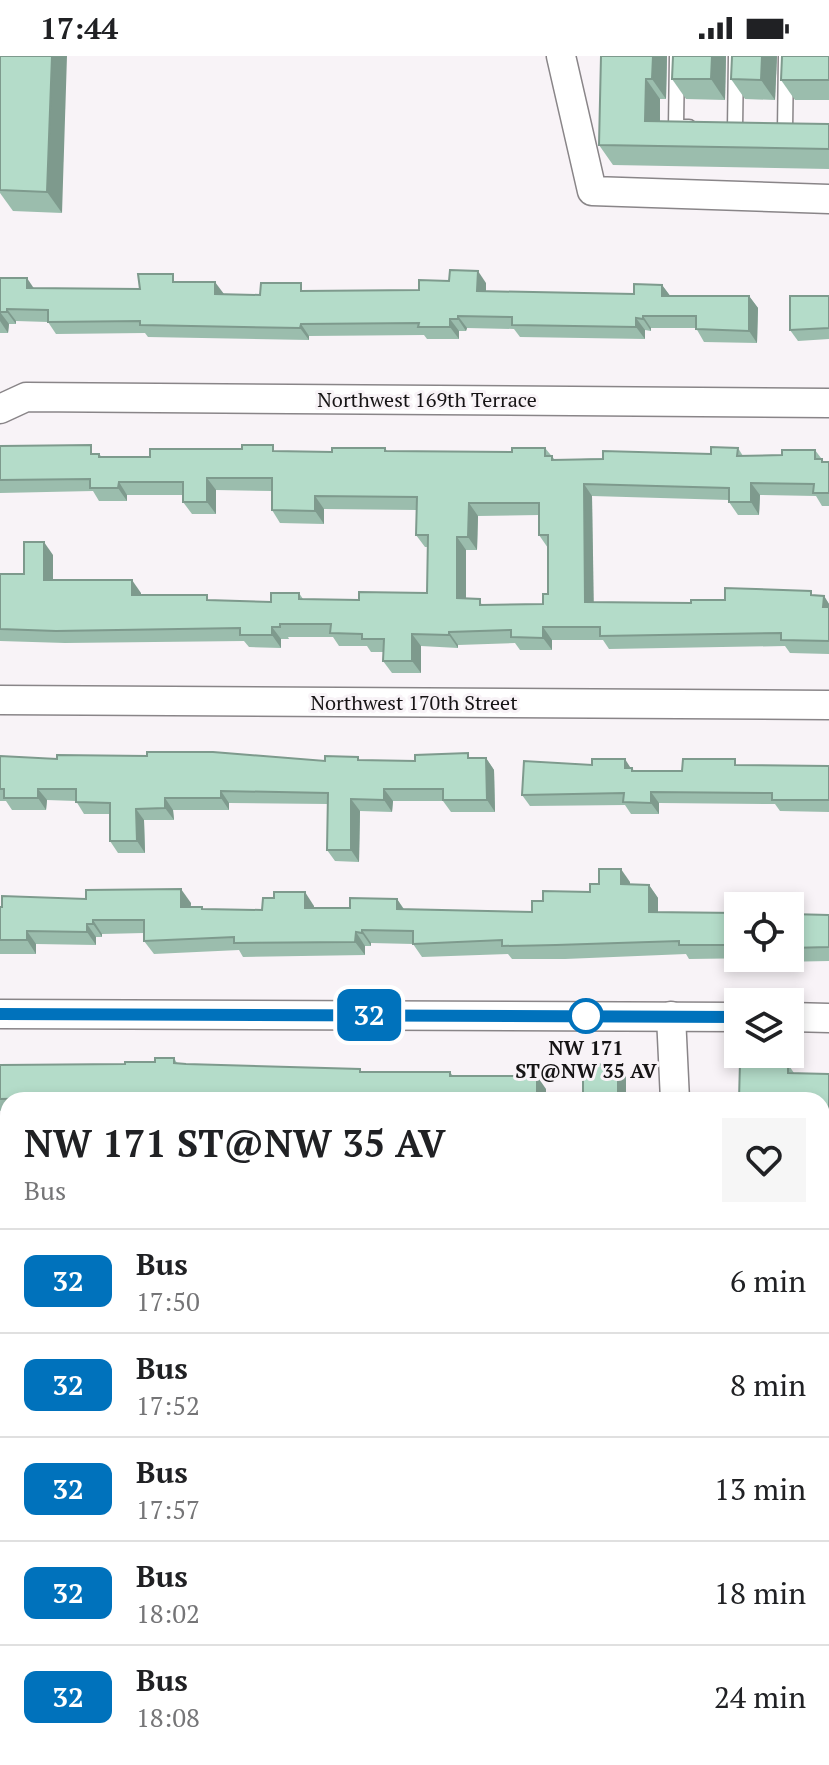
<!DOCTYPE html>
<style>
body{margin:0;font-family:"PT Serif",serif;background:#f6f6f6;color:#202124;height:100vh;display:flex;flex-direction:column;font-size:30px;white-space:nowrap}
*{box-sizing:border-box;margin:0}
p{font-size:26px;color:#757577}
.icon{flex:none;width:44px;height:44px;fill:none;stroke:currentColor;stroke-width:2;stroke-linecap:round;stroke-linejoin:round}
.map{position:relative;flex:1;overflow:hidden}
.sheet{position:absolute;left:0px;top:1036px;width:830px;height:674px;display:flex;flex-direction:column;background:#fff;border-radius:24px 24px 0 0;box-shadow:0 4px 12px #0003}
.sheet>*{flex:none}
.badge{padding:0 16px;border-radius:12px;font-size:28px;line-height:52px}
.fabs{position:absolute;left:724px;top:836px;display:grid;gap:16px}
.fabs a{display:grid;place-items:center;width:80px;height:80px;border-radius:0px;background:#fff;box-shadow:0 4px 12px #0003;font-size:40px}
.map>.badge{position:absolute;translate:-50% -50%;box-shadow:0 0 0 4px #fff}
.round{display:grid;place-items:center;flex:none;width:84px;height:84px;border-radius:0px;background:#f6f6f6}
.headline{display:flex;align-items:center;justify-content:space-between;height:136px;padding:0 24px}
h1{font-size:38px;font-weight:700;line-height:60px}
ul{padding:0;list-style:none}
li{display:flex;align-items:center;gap:24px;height:104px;padding:0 24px;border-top:2px solid #e0e0e0}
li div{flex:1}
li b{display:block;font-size:30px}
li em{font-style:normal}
li .badge{min-width:88px;font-weight:700;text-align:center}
.status{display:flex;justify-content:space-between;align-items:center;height:56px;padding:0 40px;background:#fff;direction:ltr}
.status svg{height:22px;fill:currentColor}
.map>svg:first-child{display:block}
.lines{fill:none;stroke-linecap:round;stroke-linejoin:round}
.lane-casing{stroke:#898588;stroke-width:17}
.street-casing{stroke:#898588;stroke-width:31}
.lane{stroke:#fff;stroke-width:14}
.street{stroke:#fff;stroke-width:28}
.wall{fill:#9bbdad;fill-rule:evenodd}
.shaded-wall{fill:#7e9a8d}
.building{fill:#b4dcc9;stroke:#7e9a8d;stroke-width:2;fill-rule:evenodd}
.line-casing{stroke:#fff;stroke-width:18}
.line{stroke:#0072bc;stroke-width:12}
.stop-dot{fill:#fff;stroke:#0072bc;stroke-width:4}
.labels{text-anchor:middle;stroke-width:6;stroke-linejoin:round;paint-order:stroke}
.street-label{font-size:20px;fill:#161415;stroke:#f8f3f7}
.stop-label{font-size:20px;font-weight:bold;fill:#161415;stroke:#f8f3f7}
</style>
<div class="status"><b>17:44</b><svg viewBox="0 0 49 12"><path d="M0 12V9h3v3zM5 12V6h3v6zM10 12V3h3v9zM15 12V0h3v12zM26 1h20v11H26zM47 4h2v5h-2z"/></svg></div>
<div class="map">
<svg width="829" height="1709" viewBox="0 0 829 1709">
<rect width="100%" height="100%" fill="#f8f3f7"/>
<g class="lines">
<defs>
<g id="lane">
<path d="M677 0 676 71H689"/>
<path d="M735 73 736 0"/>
<path d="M785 75 786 0"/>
</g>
<g id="street">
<path d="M561 0 592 135 829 143"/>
<path d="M0 353 26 341 829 347"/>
<path d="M0 644 829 649"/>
<path d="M0 958 738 961"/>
<path d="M671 960 675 1044"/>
<path d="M790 961 829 962"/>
<path d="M0 1252H8"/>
<path d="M822 1257H829"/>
<path d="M0 1577H8"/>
<path d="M822 1581H829"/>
</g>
</defs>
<use href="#lane" class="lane-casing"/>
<use href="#street" class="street-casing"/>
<use href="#lane" class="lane"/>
<use href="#street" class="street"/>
</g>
<g class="wall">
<path d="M0 0 62 157 13 155 0 137Z"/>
<path d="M601 0H667L666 43H660V65L829 68V113L613 109 599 89Z"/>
<path d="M726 0 725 44 686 43 672 23Z"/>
<path d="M777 0 775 44 745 43 731 23Z"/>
<path d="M829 0V44H795L781 24Z"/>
<path d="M0 222 34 232 140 233 179 226 224 238 260 239 307 235 419 234 486 227V235L634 238 662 229 670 240H749L758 252 757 287 704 286 696 272H651V275L645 274V283L520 281 514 273 467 272 466 275H459V283H427L424 279 309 280V284L148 281 145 277 56 278 48 266 16 265V268H9L8 277H0Z"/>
<path d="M829 240V283L798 285 790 274Z"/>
<path d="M0 390 99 398 102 401H150L277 395 332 396 385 392 387 395 512 396 545 392 555 404 711 398 738 392 743 400 782 399 815 394 824 406H829V450H822L816 440 760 439 759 459H738L729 446V444L592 440 593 546 691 547 824 540 829 548V598L790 597 785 590 609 593 603 584H552V594H520L515 587 458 589V592L421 590V617H392L383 605V596H371L367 590H339L333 581H288L289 583H281V592L249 591 244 585 65 587 0 585V518H24L53 499V524L141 537V539L211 544 271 546 299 537 303 543 359 544 427 537 428 491H425L416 479 417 454 324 453V468L280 467 272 454V435L216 434V458H192L183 446V439H127V445H99L93 435 0 437ZM539 459V479L548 492V538L543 548 485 549 466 542V494H477L478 460Z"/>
<path d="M0 700 57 703 325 705H415L486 702 494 714 495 756H451L443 745H393L392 756 360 755 359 806 335 805 327 794 328 748 229 747V754H173L174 764H144L145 797H118L110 785V758H84L76 745 47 744 46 754H12L6 745H0Z"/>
<path d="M739 709 829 710V756L780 755 775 748 659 747V758H631L625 749 530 750 522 739 631 712 634 715H682Z"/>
<path d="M630 826V828L649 829 658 842V856L738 857V902H768L689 903 686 898 565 903H512L508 898 422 901 413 888 371 887V890H365V899L243 901 239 894 154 898 144 885V877L102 878V881H96V889L36 888V898H0V851L191 847 190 851 203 853 262 854 314 850V852H350L397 843 404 853 532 856 543 845Z"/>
<path d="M790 858 829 859V905L779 906 776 902H790Z"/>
<path d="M174 1002 177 1007 186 1008 362 1016H450L453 1020 546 1033V1044H8V1055H0V1009L125 1008 155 1006Z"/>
<path d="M788 1008 794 1017 829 1018V1081H822V1044H739Z"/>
<path d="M0 1105 1 1115H8V1181H0Z"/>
<rect x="822" y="1134" width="7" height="56"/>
<rect x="0" y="1303" width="8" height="75"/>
<path d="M822 1317 829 1318V1363H822Z"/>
<rect x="0" y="1426" width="8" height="76"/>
<rect x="822" y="1449" width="7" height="57"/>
<path d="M0 1625H8V1675L0 1674Z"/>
<rect x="822" y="1634" width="7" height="64"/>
<path d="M281 1702H309V1705H283Z"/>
</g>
<g class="shaded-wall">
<path d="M52 0H67L62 157 47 136Z"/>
<path d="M653 0H667L666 43 652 23Z"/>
<path d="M712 0H726L725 44 711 23Z"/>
<path d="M762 0H777L775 44 761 24Z"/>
<path d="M646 23 660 43V85L645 65Z"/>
<path d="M478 215 486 227V247L477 235Z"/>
<path d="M27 222 35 234 27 232Z"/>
<path d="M215 226 224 238H215Z"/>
<path d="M662 229 671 241 662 240Z"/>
<path d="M749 240 758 252 757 287 749 275Z"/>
<path d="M7 253 16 265V268L7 256Z"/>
<path d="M0 256 9 268 8 277 0 265Z"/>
<path d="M458 260 467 272 466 275 458 263Z"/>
<path d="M643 260 651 272V275L643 263Z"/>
<path d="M636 262 645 274V283L636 271Z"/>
<path d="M450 263 459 275V283L450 271Z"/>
<path d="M301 268 309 280V284L300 272Z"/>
<path d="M207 422 216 434V458L207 446Z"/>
<path d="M119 426 127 439V445L118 432Z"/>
<path d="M751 427 760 439 759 459 751 446Z"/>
<path d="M584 428 592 440 594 558 585 546Z"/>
<path d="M315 440 324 453V468L315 455Z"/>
<path d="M469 447 478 460 477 494 468 481Z"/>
<path d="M457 481 466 494V555L457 542Z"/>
<path d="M44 486 53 499V536L44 524Z"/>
<path d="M132 524 141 537V552L132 539Z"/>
<path d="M824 540 829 548V559L823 551Z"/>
<path d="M272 571 281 583V592L272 579Z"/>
<path d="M543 571 552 584V594L543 582Z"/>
<path d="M449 576 458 589V592L449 579Z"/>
<path d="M412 578 421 590V617L412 605Z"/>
<path d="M486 702 494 714 495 756 487 744Z"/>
<path d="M625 703 632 714V712L640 723 625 712Z"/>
<path d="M38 733 47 744 46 754 38 742Z"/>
<path d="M384 733 393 745 392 756 384 744Z"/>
<path d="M221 735 229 747V754L221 742Z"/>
<path d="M651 736 659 747V758L651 747Z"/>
<path d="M165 742 173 754 174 764 165 752Z"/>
<path d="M351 743 360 755 359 806 351 794Z"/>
<path d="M136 753 144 764 145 797 137 785Z"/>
<path d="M621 813 630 826V842L621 828Z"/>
<path d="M649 829 658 842V869L649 856Z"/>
<path d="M181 833 191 847 190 864 181 851Z"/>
<path d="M305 836 314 850V865L305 852Z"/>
<path d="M397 843 406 857 397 853Z"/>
<path d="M93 864 102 878V881L93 868Z"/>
<path d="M87 868 96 881V889L87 876Z"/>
<path d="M362 874 371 887V890L362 877Z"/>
<path d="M27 875 36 888V898L27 884Z"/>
<path d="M356 876 365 890V899L355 886Z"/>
<path d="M618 1009 626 1020V1044H618Z"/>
<path d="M537 1020 546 1033V1044H537Z"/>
</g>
<g class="building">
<path d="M0 0H52L47 136 0 134Z"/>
<path d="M601 0H653L652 23H646L645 65 829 68V93L599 89Z"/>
<path d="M673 0H712L711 23H672Z"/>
<path d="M732 0H762L761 24 731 23Z"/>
<path d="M782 0H829V24H781Z"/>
<path d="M450 214 478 215 477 235 634 238V228L662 229V240H749V275L696 273V260H643V263L636 262V271L512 269V261L458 260V263H450V271H418L419 267 301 268 300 272 140 269V265L48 266V254L7 253V256H0V265V222H27V232L140 233 138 218H173V226H215V238L260 239 261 227H301V235L419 234V224L449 225Z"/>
<path d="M790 240H829V272L790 274Z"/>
<path d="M91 389V398H99V401H150V393H242V389H273V395L332 396V392H385V395L512 396V392H545V400H552V404L603 403V395L711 398V391L738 392 737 400 782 399V394H815V403H822V406H829V437H813L814 428 751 427V446H729V432L584 428 585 546 691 547V544H725V532L811 535V539L824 540 823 551H829V585L781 584V577L600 580V571H543V582L511 581V574L449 576V579L412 578V605H383L384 583H362V578L330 577 331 568H280V571H272V579H240V572L56 575 0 573V518H24V486H44V524H132V539H207V544L271 546V537H299V543L359 544V536L427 537 428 479H416L417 441 315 440V455L272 454V422H207V446H183V426H119L118 432H90V423L0 424V390ZM469 447H539V479H548V538H543V548L480 549V543L457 542V481H468Z"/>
<path d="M147 696H213L325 705V700L358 701V704L415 705V699L468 697V702H486L487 744H443V733H384V744L351 743V794H327L328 737 221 735V742H165V752L136 753 137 785H110V747L76 746V733H38V742H4V733H0V700L57 703V699L147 700Z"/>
<path d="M592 703H625V712H632V715H682L683 703H735V709L829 710V744H772V737L651 736V747L623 746 624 737 522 739 524 705 592 709Z"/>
<path d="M599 813H621V828L649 829V856L738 857V889H679V885L556 889 502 890V884L413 888V875L362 874V877L356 876 355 886 234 887V881L144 885V864H93V868H87V876L27 875V884H0V851H2V840L86 843V834L181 833V851H202V853L262 854 263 842H274V836H305V852H350V842L397 843V853L532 856V845H543V835L590 836V828H599Z"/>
<path d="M790 858 829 859V891L790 892Z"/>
<path d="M155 1002H174V1007L186 1008 360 1013V1016H450V1020H537V1044H227L187 1043V1044H157V1040L0 1043V1009L125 1008V1006H155Z"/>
<path d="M740 1006 788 1008V1017L829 1018V1067H822V1044H739Z"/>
<path d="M583 1008 618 1009V1044H583Z"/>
<rect x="0" y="1115" width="8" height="54"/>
<rect x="822" y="1134" width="7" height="44"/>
<rect x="0" y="1303" width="8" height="62"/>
<path d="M822 1317 829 1318V1352H822Z"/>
<rect x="0" y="1426" width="8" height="62"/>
<path d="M822 1449H829V1494L822 1495Z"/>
<rect x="0" y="1625" width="8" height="36"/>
<rect x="822" y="1634" width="7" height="50"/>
</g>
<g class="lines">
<defs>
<path id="line" d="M0 958 738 961"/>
</defs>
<use href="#line" class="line-casing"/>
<use href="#line" class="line"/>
</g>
<circle class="stop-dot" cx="586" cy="960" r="16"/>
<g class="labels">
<g class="street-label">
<text x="427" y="351">Northwest 169th Terrace</text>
<text x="414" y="654">Northwest 170th Street</text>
</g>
<g class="stop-label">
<text x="586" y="999">NW 171<tspan x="586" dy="23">ST@NW 35 AV</tspan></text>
</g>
</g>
</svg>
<div class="fabs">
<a><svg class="icon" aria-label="locate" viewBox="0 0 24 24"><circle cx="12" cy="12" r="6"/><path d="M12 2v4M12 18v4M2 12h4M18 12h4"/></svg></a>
<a><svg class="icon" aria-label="layers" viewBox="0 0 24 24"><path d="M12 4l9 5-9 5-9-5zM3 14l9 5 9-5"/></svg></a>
</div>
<b class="badge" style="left:369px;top:959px;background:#0072bc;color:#fff">32</b>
<section class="sheet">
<div class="headline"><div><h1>NW 171 ST@NW 35 AV</h1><p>Bus</p></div><a class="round"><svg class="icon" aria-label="heart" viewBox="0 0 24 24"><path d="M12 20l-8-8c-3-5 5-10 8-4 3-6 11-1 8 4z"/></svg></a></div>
<ul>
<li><span class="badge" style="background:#0072bc;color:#fff">32</span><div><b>Bus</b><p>17:50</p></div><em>6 min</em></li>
<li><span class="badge" style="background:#0072bc;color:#fff">32</span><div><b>Bus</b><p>17:52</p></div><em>8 min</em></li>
<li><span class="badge" style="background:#0072bc;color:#fff">32</span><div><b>Bus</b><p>17:57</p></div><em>13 min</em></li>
<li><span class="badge" style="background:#0072bc;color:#fff">32</span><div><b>Bus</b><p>18:02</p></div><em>18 min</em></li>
<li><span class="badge" style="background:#0072bc;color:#fff">32</span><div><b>Bus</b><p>18:08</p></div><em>24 min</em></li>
</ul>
</section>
</div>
